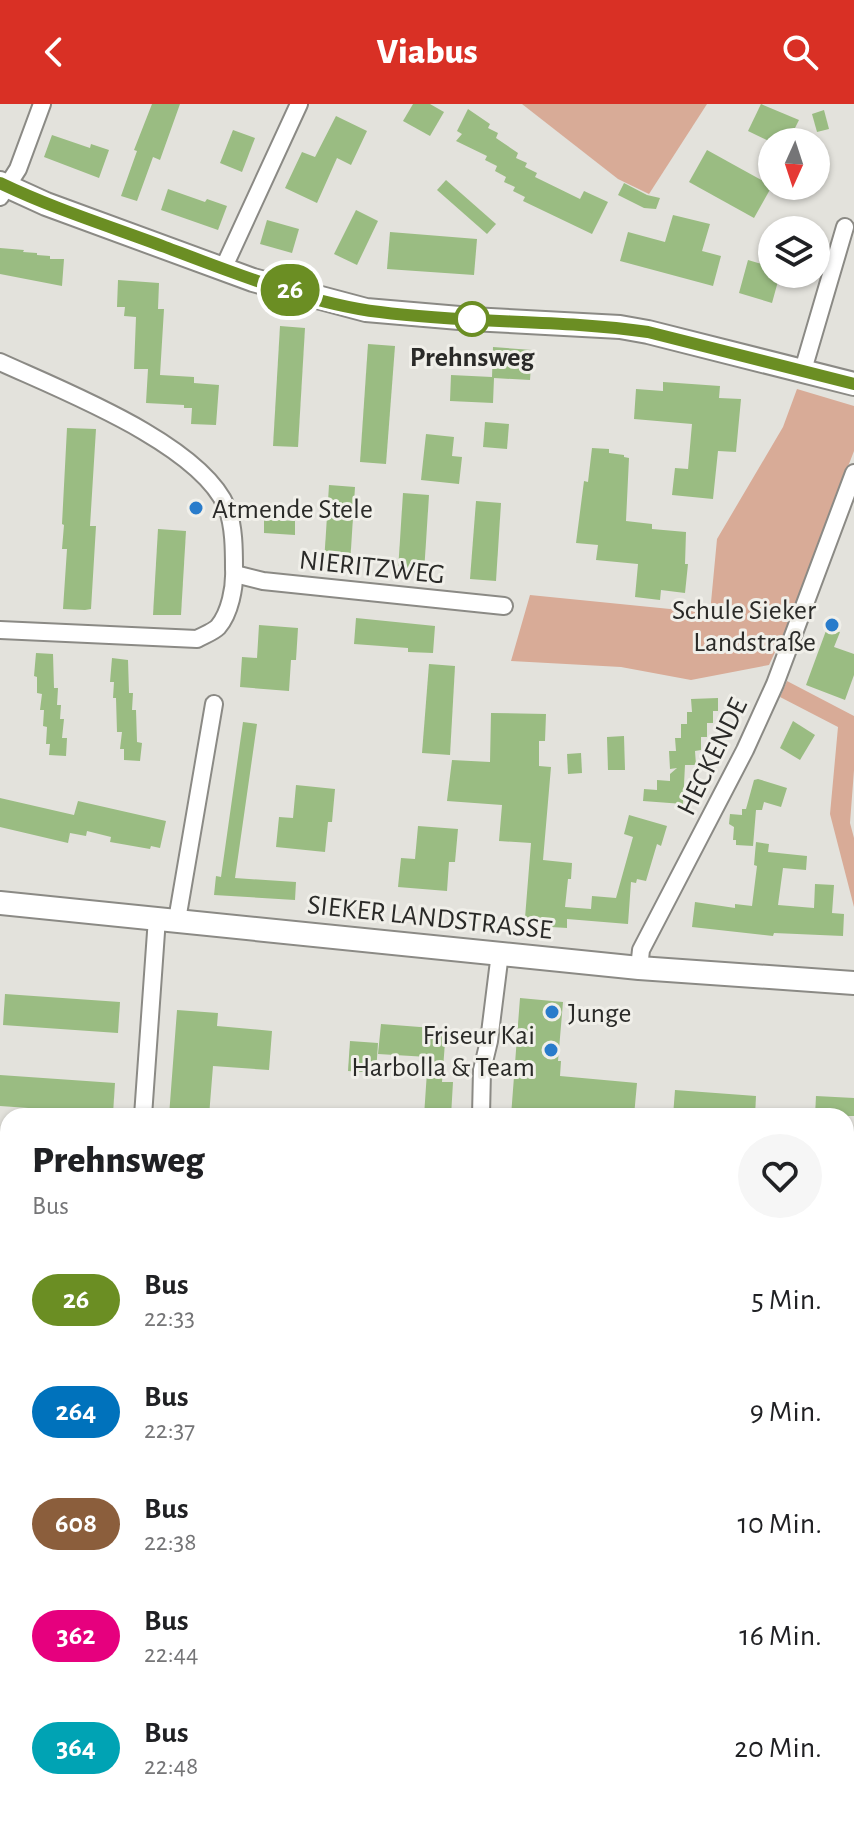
<!DOCTYPE html>
<html lang="de">
<meta charset="utf-8">
<style>
body{margin:0;font-family:"Alegreya Sans",sans-serif;background:#f6f6f6;color:#202124;height:100vh;display:flex;flex-direction:column;font-size:30px;white-space:nowrap}
*{box-sizing:border-box;margin:0}
p{font-size:26px;color:#757577}
.icon{flex:none;width:44px;height:44px;fill:none;stroke:currentColor;stroke-width:2;stroke-linecap:round;stroke-linejoin:round}
.map{position:relative;flex:1;overflow:hidden}
.drawer{position:absolute;left:0px;top:1004px;width:854px;height:714px;display:flex;flex-direction:column;background:#fff;border-radius:24px 24px 0 0;box-shadow:0 2px 6px #0004}
.drawer>*{flex:none}
.badge{padding:0 16px;border-radius:26px;font-size:28px;line-height:52px}
.needle{width:52px;rotate:183deg}
.controls{position:absolute;left:758px;top:24px;display:grid;gap:16px}
.controls a{display:grid;place-items:center;width:72px;height:72px;border-radius:50%;background:#fff;box-shadow:0 2px 6px #0004;font-size:40px}
.map>.badge{position:absolute;translate:-50% -50%;box-shadow:0 0 0 4px #fff}
.round{display:grid;place-items:center;flex:none;width:84px;height:84px;border-radius:42px;background:#f6f6f6}
.overview{display:flex;align-items:center;justify-content:space-between;height:136px;padding:0 32px}
h1{font-size:38px;font-weight:800;line-height:60px}
ul{padding:0;list-style:none}
li{display:flex;align-items:center;gap:24px;height:112px;padding:0 32px}
li div{flex:1}
li b{display:block;font-size:30px}
li em{font-style:normal}
li .badge{min-width:88px;font-weight:700;text-align:center}
header{display:flex;justify-content:space-between;align-items:center;height:104px;padding:0 32px;background:#d93025;color:#fff;font-size:36px;font-weight:800}
.map>svg:first-child{display:block}
.green{fill:#d8ab97}
.lines{fill:none;stroke-linecap:round;stroke-linejoin:round}
.stream{stroke:#5ba382;stroke-width:5}
.building{fill:#9abc82}
.street-casing{stroke:#8b8a85;stroke-width:20}
.secondary-casing{stroke:#8b8a85;stroke-width:26}
.street{stroke:#fff;stroke-width:16}
.secondary{stroke:#fff;stroke-width:22}
.line-casing{stroke:#fff;stroke-width:18}
.line{stroke:#6b8e23;stroke-width:12}
.stop-dot{fill:#fff;stroke:#6b8e23;stroke-width:4}
.poi-dot{fill:#297ccb;stroke:#f0efe9;stroke-width:3}
.labels{text-anchor:middle;stroke-width:6;stroke-linejoin:round;paint-order:stroke}
.stop-label{font-size:28px;font-weight:bold;fill:#2a2a28;stroke:#f0efe9}
.poi-label{font-size:28px;fill:#2a2a28;stroke:#f0efe9;text-anchor:start}
.street-label{font-size:28px;fill:#2a2a28;stroke:#f0efe9}
</style>
<header><svg class="icon" aria-label="back" viewBox="0 0 24 24"><path d="M15 5l-7 7 7 7"/></svg>Viabus<svg class="icon" aria-label="search" viewBox="0 0 24 24"><circle cx="10" cy="10" r="6"/><path d="M15 15l6 6"/></svg></header>
<div class="map">
<svg width="854" height="1717" viewBox="0 0 854 1717">
<rect width="100%" height="100%" fill="#e3e2dc"/>
<g class="green">
<path d="M522 0H707L649 90 618 75Z"/>
<path d="M797 285 854 302V347L784 529 769 561 691 576 621 563 511 557 530 491 710 509 717 435 783 323Z"/>
<path d="M787 577 854 612V666L850 719 854 734V803L830 710 838 623 780 593Z"/>
<path d="M854 1540V1717H531V1710H846V1543Z"/>
</g>
<g class="lines">
<g class="stream">
<path d="M846 1561 854 1559"/>
<path d="M846 1620 854 1617"/>
<path d="M738 1710 739 1717"/>
</g>
</g>
<g class="building">
<path d="M152 0H180L160 56 153 53 137 97 121 92 137 47 134 46Z"/>
<path d="M413 0H430L444 8 430 32 403 17Z"/>
<path d="M761 0 799 16 788 38H771L748 27Z"/>
<path d="M468 5 490 20 488 24 498 29 496 34 518 49 516 54 527 59 525 63 537 69 535 73 580 95 584 87 608 98 592 130 523 97 525 93 513 87 515 83 504 78 506 73 495 67 497 62 485 56 487 52 456 37 462 30 457 27Z"/>
<path d="M824 6 829 25 817 28 812 10Z"/>
<path d="M336 12 367 27 351 61 337 54 317 99 285 84 302 48 315 53Z"/>
<path d="M233 26 255 34 242 68 220 59Z"/>
<path d="M52 31 90 44 91 40 109 46 99 74 44 53Z"/>
<path d="M707 46 772 82 754 114 689 78Z"/>
<path d="M446 76 496 120 487 130 437 86Z"/>
<path d="M624 79 647 91 660 94 656 105 644 104 618 91Z"/>
<path d="M168 85 205 98 207 95 227 102 218 126 161 106Z"/>
<path d="M356 106 378 117 357 161 334 150Z"/>
<path d="M673 111 710 120 702 147 721 152 713 182 620 157 628 128 665 138Z"/>
<path d="M267 116 299 125 292 149 260 140Z"/>
<path d="M390 128 477 135 474 171 387 165Z"/>
<path d="M0 144 24 146 23 148 37 149V151L50 152V155H64L62 182 0 170Z"/>
<path d="M748 156 772 163V170H780L772 199 739 189Z"/>
<path d="M118 176 159 179 158 205H164L160 271 194 273V279L219 281 216 321 191 320 192 304H184V301L146 299 148 265H134L136 213 124 212 125 203H117Z"/>
<path d="M280 222 305 224 298 343 273 342Z"/>
<path d="M368 240 395 242 386 360 360 358Z"/>
<path d="M493 243 532 246 530 276 494 274 493 299 450 297 451 271 492 273Z"/>
<path d="M663 278 720 282 719 294 741 295 736 348 718 347 713 395 672 391 675 364 688 365 692 320 634 315 636 285 663 287Z"/>
<path d="M485 318 509 320 507 345 483 343Z"/>
<path d="M67 324 96 325 90 422H96L91 505 85 506 63 505 67 445H62L64 421 62 420Z"/>
<path d="M426 330 454 333 452 352 462 353 459 380 421 376Z"/>
<path d="M592 344 609 345V349L624 351V353L629 354 626 417 652 420V425L686 428 685 460H688L685 489 661 486 660 496 635 493 638 460 596 456 598 441 576 439 584 377 588 378Z"/>
<path d="M329 381 355 383 350 460 324 459Z"/>
<path d="M403 389 429 391 424 469 398 467Z"/>
<path d="M476 397 501 399 496 477 470 475Z"/>
<path d="M264 415 295 417V431L264 429Z"/>
<path d="M158 425 186 427 181 511H153Z"/>
<path d="M356 514 435 522 433 549 408 548V544L354 540Z"/>
<path d="M259 521 298 524 296 556H291L289 587 240 583 242 553 257 554Z"/>
<path d="M827 524 840 528 834 543 854 550V571L845 596 806 581Z"/>
<path d="M36 549 53 550 54 584H58L57 601H61L60 615H64L62 634H67L66 652 49 651 50 640H46L47 623 43 622 44 606H40L42 590 37 589V573L34 572Z"/>
<path d="M112 554 128 556 129 589H133L132 606H136L137 638 142 639 140 657 124 656V645H120L122 628H117L116 594H113L114 578H110Z"/>
<path d="M429 560 455 562 450 651 422 649Z"/>
<path d="M718 594V607H713V619H707V633H701V646L695 647 696 661H685L683 700 643 697 644 685 657 686V676L670 677V670L677 664 670 665 669 647H676L675 634H681V620H687V608H692L691 595Z"/>
<path d="M491 609 546 610 545 637H539V662L551 663 543 756 572 759 571 775H568L565 803 591 805 592 792 616 794 633 733 624 730 629 711 667 722 661 742 657 740 646 777 637 775 636 779 631 778 628 820 567 815V824L551 823V816L525 814 531 739 499 737 502 701 447 697 452 656 490 658Z"/>
<path d="M793 617 815 631 800 656 780 644Z"/>
<path d="M243 618 257 620 235 774 296 778 295 796 214 791 216 772 221 773Z"/>
<path d="M624 632 625 666H608L607 633Z"/>
<path d="M581 649 582 669 568 670 567 650Z"/>
<path d="M758 675 787 684 781 703 764 698 762 706H756L753 742 736 741V736H733L734 723 729 720 730 710 742 711V705H750H746L754 676Z"/>
<path d="M296 681 335 685 332 718H328L325 748 276 743 279 713 293 714Z"/>
<path d="M0 694 74 711 78 697 166 717 160 744 151 742 150 745 110 738 111 733 87 727 86 732 70 729 68 739 0 723Z"/>
<path d="M418 722 458 725 455 758H449L447 787 398 783 401 754 415 755Z"/>
<path d="M756 738 769 740 768 748 807 752 806 766 783 764 778 801 814 804 815 780 834 781 832 809 844 810 843 832 774 829 773 832 692 823 695 798 735 804V800L752 802 757 762 754 761Z"/>
<path d="M5 890 120 898 118 929 3 921Z"/>
<path d="M520 894 563 898 558 957H561L560 972 637 979 634 1012H511Z"/>
<path d="M177 906 218 909 217 922 272 927 269 966 213 962 209 1012H169Z"/>
<path d="M381 920 446 925 442 978H453L451 1012H424L428 953 378 950Z"/>
<path d="M350 937 378 939 376 969 348 967Z"/>
<path d="M0 971 115 979 113 1010 0 1002Z"/>
<path d="M675 986 756 992 755 1012H673Z"/>
<path d="M816 992 854 994V1012H815Z"/>
</g>
<g class="lines">
<defs>
<g id="street">
<path d="M0 93 18 65 42 0"/>
<path d="M223 165 299 0"/>
<path d="M0 258C61 286 201 340 227 404 234 422 234 446 234 465 235 483 230 509 218 523 213 528 204 531 197 535L0 526"/>
<path d="M803 266 845 123"/>
<path d="M235 470 263 477 504 502"/>
<path d="M177 816 214 600"/>
<path d="M639 864 641 846 745 646 775 580 854 369"/>
<path d="M143 1012 157 814"/>
<path d="M481 1012 482 966 489 937 500 849"/>
<path d="M0 1256H8"/>
<path d="M0 1475H8"/>
<path d="M45 1717V1710"/>
<path d="M262 1717V1710"/>
<path d="M431 1717V1710"/>
</g>
<g id="secondary">
<path d="M0 79 46 100 253 176 366 206 471 215 620 223 648 228 854 280"/>
<path d="M0 799 639 864 854 879"/>
</g>
</defs>
<use href="#street" class="street-casing"/>
<use href="#secondary" class="secondary-casing"/>
<use href="#street" class="street"/>
<use href="#secondary" class="secondary"/>
</g>
<g class="lines">
<defs>
<path id="line" d="M0 79C54 105 109 122 165 143 231 168 311 200 380 208 469 220 560 215 648 228L854 280"/>
</defs>
<use href="#line" class="line-casing"/>
<use href="#line" class="line"/>
</g>
<circle class="stop-dot" cx="472" cy="215" r="16"/>
<g class="poi-dot">
<circle cx="196" cy="404" r="8"/>
<circle cx="832" cy="521" r="8"/>
<circle cx="552" cy="908" r="8"/>
<circle cx="551" cy="946" r="8"/>
</g>
<g class="labels">
<g class="stop-label">
<text x="472" y="262">Prehnsweg</text>
</g>
<g class="poi-label">
<text x="212" y="414">Atmende Stele</text>
<text x="816" y="515" text-anchor="end">Schule Sieker<tspan x="816" dy="32">Landstraße</tspan></text>
<text x="568" y="918">Junge</text>
<text x="535" y="940" text-anchor="end">Friseur Kai<tspan x="535" dy="32">Harbolla &amp; Team</tspan></text>
</g>
<g class="street-label">
<text transform="translate(372 462) rotate(6)" y="10">NIERITZWEG</text>
<text transform="translate(711 652) rotate(-64)" y="10">HECKENDE</text>
<text transform="translate(430 812) rotate(6)" y="10">SIEKER LANDSTRASSE</text>
</g>
</g>
</svg>
<div class="controls">
<a><svg class="needle" viewBox="-14 -14 28 28"><path d="M0-13l5 13h-10z" fill="#e53935"/><path d="M0 13l5-13h-10z" fill="#757577"/></svg></a>
<a><svg class="icon" aria-label="layers" viewBox="0 0 24 24"><path d="M12 4l9 5-9 5-9-5zM3 14l9 5 9-5"/></svg></a>
</div>
<b class="badge" style="left:290px;top:186px;background:#6b8e23;color:#fff">26</b>
<section class="drawer">
<div class="overview"><div><h1>Prehnsweg</h1><p>Bus</p></div><a class="round"><svg class="icon" aria-label="heart" viewBox="0 0 24 24"><path d="M12 20l-8-8c-3-5 5-10 8-4 3-6 11-1 8 4z"/></svg></a></div>
<ul>
<li><span class="badge" style="background:#6b8e23;color:#fff">26</span><div><b>Bus</b><p>22:33</p></div><em>5 Min.</em></li>
<li><span class="badge" style="background:#0072bc;color:#fff">264</span><div><b>Bus</b><p>22:37</p></div><em>9 Min.</em></li>
<li><span class="badge" style="background:#8b5e3c;color:#fff">608</span><div><b>Bus</b><p>22:38</p></div><em>10 Min.</em></li>
<li><span class="badge" style="background:#e6007e;color:#fff">362</span><div><b>Bus</b><p>22:44</p></div><em>16 Min.</em></li>
<li><span class="badge" style="background:#00a3b4;color:#fff">364</span><div><b>Bus</b><p>22:48</p></div><em>20 Min.</em></li>
</ul>
</section>
</div>
